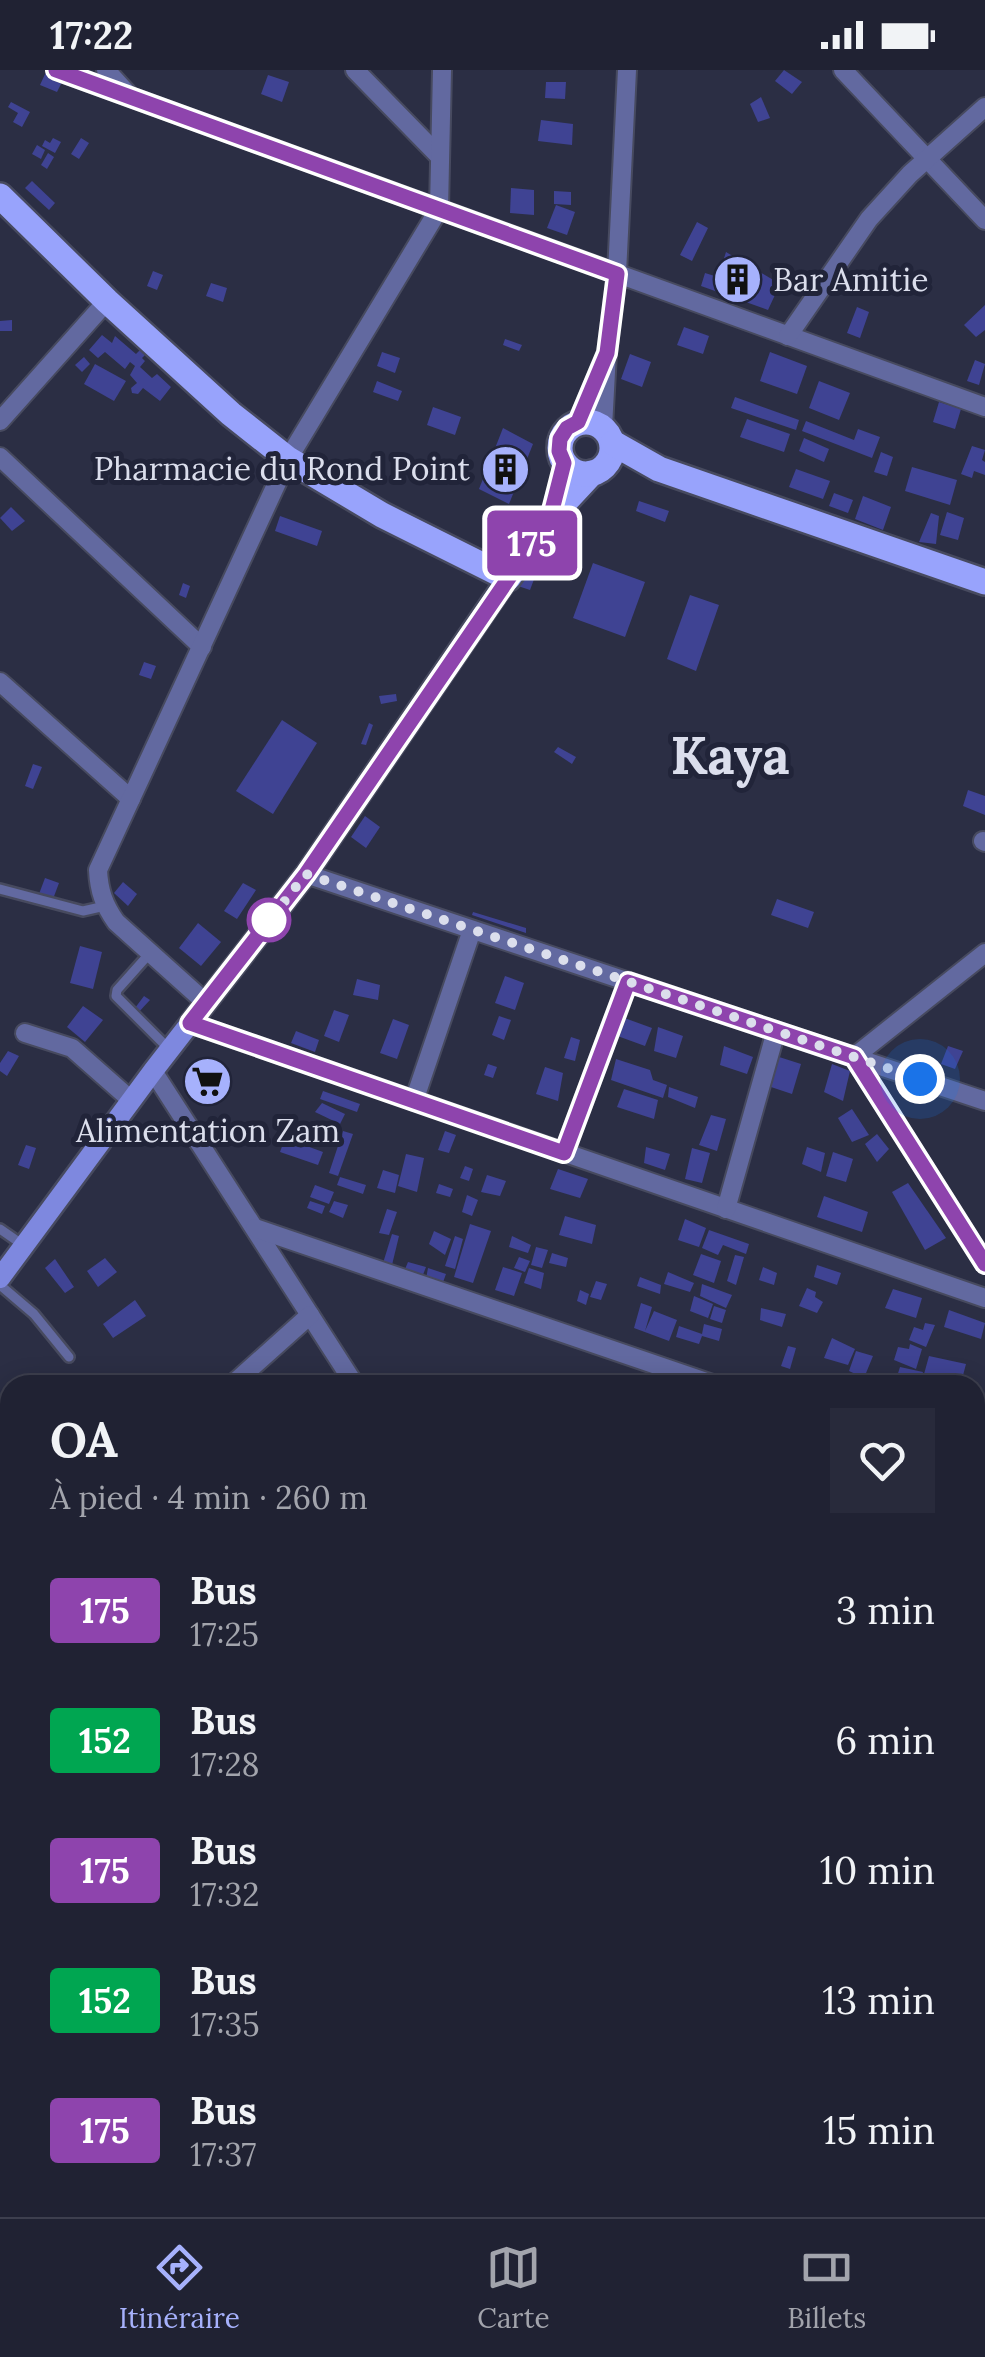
<!DOCTYPE html>
<html lang="fr">
<meta charset="utf-8">
<style>
body{margin:0;font-family:Lora,serif;background:#282a3b;color:#f1f3f6;height:100vh;display:flex;flex-direction:column;font-size:38px;white-space:nowrap}
*{box-sizing:border-box;margin:0}
p{font-size:32px;color:#a2a4ac}
.icon{flex:none;width:55px;height:55px;fill:none;stroke:currentColor;stroke-width:2;stroke-linecap:round;stroke-linejoin:round}
.map{position:relative;flex:1;overflow:hidden}
.sheet{position:absolute;left:0px;top:1305px;width:985px;height:842px;display:flex;flex-direction:column;background:#202233;border-radius:30px 30px 0 0;box-shadow:0 5px 25px #0003,0 0 0 2px #3d3f4e}
.sheet>*{flex:none}
.badge{padding:0 20px;border-radius:8px;font-size:35px;line-height:65px}
.you{position:absolute;width:50px;height:50px;margin:-25px;border:8px solid #fff;border-radius:50%;background:#1a73e8;box-shadow:0 0 0 15px #1a73e833}
.map>.badge{position:absolute;translate:-50% -50%;box-shadow:0 0 0 5px #fff}
.round{display:grid;place-items:center;flex:none;width:105px;height:105px;border-radius:0px;background:#282a3b}
.summary{display:flex;align-items:center;justify-content:space-between;height:170px;padding:0 50px}
h1{font-size:48px;font-weight:700;line-height:75px}
ul{padding:0;list-style:none}
li{display:flex;align-items:center;gap:30px;height:130px;padding:0 50px}
li div{flex:1}
li b{display:block;font-size:38px}
li em{font-style:normal}
li .badge{min-width:110px;font-weight:700;text-align:center}
.status{display:flex;justify-content:space-between;align-items:center;height:70px;padding:0 50px;background:#202233;direction:ltr}
.status svg{height:28px;fill:currentColor}
.tab-bar{display:flex;justify-content:space-around;align-items:center;height:140px;border-top:2px solid #3d3f4e;background:#202233;font-size:28px;color:#a2a4ac}
.tab-bar a{display:grid;justify-items:center;gap:5px}
.tab-bar .active{color:#a6b1fc}
.map>svg:first-child{display:block}
.building{fill:#3f4393}
.lines{fill:none;stroke-linecap:round;stroke-linejoin:round}
.service-casing{stroke:#474a5f;stroke-width:14}
.minor-casing{stroke:#474a5f;stroke-width:22}
.secondary-casing{stroke:#474a5f;stroke-width:25}
.primary-casing{stroke:#474a5f;stroke-width:30}
.service{stroke:#6269a0;stroke-width:9}
.minor{stroke:#6269a0;stroke-width:18}
.secondary{stroke:#7e88df;stroke-width:20}
.primary{stroke:#98a3fc;stroke-width:25}
.line-casing{stroke:#fff;stroke-width:22}
.line{stroke:#8e44ad;stroke-width:15}
.walk{stroke:#dbdeec;stroke-width:10;stroke-dasharray:0 18}
.stop-dot{fill:#fff;stroke:#8e44ad;stroke-width:5}
.labels{text-anchor:middle;stroke-width:10;stroke-linejoin:round;paint-order:stroke}
.poi-label{font-size:32px;fill:#dbdeec;stroke:#212439;text-anchor:start}
.town-label{font-size:52px;font-weight:bold;fill:#dbdeec;stroke:#212439}
</style>
<div class="status"><b>17:22</b><svg viewBox="0 0 49 12"><path d="M0 12V9h3v3zM5 12V6h3v6zM10 12V3h3v9zM15 12V0h3v12zM26 1h20v11H26zM47 4h2v5h-2z"/></svg></div>
<div class="map">
<svg width="985" height="2147" viewBox="0 0 985 2147">
<rect width="100%" height="100%" fill="#2b2e44"/>
<g class="building">
<path d="M784 0 802 12 792 24 775 11Z"/>
<path d="M46 2 63 10 57 22 40 15Z"/>
<path d="M268 5 289 12 282 32 261 24Z"/>
<path d="M546 12H566L565 29 545 28Z"/>
<path d="M761 27 770 48 758 52 750 34Z"/>
<path d="M11 32 30 42 22 57 13 52 18 43 8 37Z"/>
<path d="M541 50 573 54 572 75 538 71Z"/>
<path d="M53 68 61 72 55 83 42 76 45 70 50 73Z"/>
<path d="M81 68 89 73 79 89 71 84Z"/>
<path d="M37 75 45 80 41 89 32 84Z"/>
<path d="M48 83 54 87 47 99 41 95Z"/>
<path d="M32 111 55 133 49 140 25 118Z"/>
<path d="M511 118 534 120V145L510 143Z"/>
<path d="M554 121 571 122V135L554 134Z"/>
<path d="M556 135 575 142 567 165 547 158Z"/>
<path d="M697 152 708 158 692 191 680 185Z"/>
<path d="M726 182 780 214 768 240 701 216 705 203 718 207Z"/>
<path d="M153 201 163 205 157 220 147 216Z"/>
<path d="M211 213 227 218 223 232 206 226Z"/>
<path d="M985 235V260L976 267 964 255Z"/>
<path d="M857 237 869 242 860 268 847 263Z"/>
<path d="M12 250V261H0V251Z"/>
<path d="M684 257 709 266 703 284 677 275Z"/>
<path d="M102 265 112 273 115 266 136 284 140 280 145 285 142 288 145 291 140 297 152 308 157 304 171 317 160 331 143 318 138 324 132 323 131 318 137 313 130 305 135 296 130 292 125 299 105 282 98 288 89 280Z"/>
<path d="M505 269 522 275 519 281 503 275Z"/>
<path d="M382 282 400 288 395 303 377 296Z"/>
<path d="M770 282 807 296 797 324 760 311Z"/>
<path d="M630 284 651 292 642 317 621 309Z"/>
<path d="M84 287 90 294 82 302 75 295Z"/>
<path d="M975 290 985 294 979 315 967 311Z"/>
<path d="M95 294 126 311 114 331 84 314Z"/>
<path d="M377 311 402 321 398 331 373 322Z"/>
<path d="M819 311 850 323 839 350 809 338Z"/>
<path d="M735 327 799 350 796 360 731 338Z"/>
<path d="M939 332 961 339 955 359 933 352Z"/>
<path d="M433 337 461 347 455 365 427 355Z"/>
<path d="M747 349 790 364 784 382 740 367Z"/>
<path d="M806 351 854 370 858 359 880 367 872 388 802 361Z"/>
<path d="M503 358 533 374 509 434 479 419Z"/>
<path d="M804 368 829 379 824 392 799 381Z"/>
<path d="M972 376 985 380 982 390 985 392V405L974 401 972 408 961 404Z"/>
<path d="M881 382 893 387 887 406 874 402Z"/>
<path d="M912 397 957 410 950 435 905 421Z"/>
<path d="M796 399 830 411 823 429 789 417Z"/>
<path d="M834 423 853 430 848 443 829 436Z"/>
<path d="M863 426 891 437 883 460 855 449Z"/>
<path d="M639 431 669 441 665 452 636 441Z"/>
<path d="M11 437 25 451 12 461 0 448Z"/>
<path d="M947 442 964 448 958 470 940 465Z"/>
<path d="M931 443 939 446 936 474 919 472Z"/>
<path d="M280 446 322 461 317 476 275 461Z"/>
<path d="M593 493 645 512 625 567 573 548Z"/>
<path d="M524 500 536 504 530 520 518 516Z"/>
<path d="M183 513 190 516 186 528 179 525Z"/>
<path d="M690 525 719 535 696 601 667 589Z"/>
<path d="M144 592 156 596 151 609 139 605Z"/>
<path d="M396 624 397 631 381 634 379 626Z"/>
<path d="M282 650 317 673 273 744 236 721Z"/>
<path d="M369 653 373 655 366 675 361 674Z"/>
<path d="M558 677 576 687 572 694 554 682Z"/>
<path d="M33 694 42 697 33 719 25 716Z"/>
<path d="M968 720 985 726V745L963 736Z"/>
<path d="M365 746 380 757 366 778 351 767Z"/>
<path d="M45 808 59 813 53 829 39 824Z"/>
<path d="M123 812 137 824 128 836 114 823Z"/>
<path d="M243 813 256 820 237 849 224 841Z"/>
<path d="M777 829 814 842 808 858 771 845Z"/>
<path d="M473 842 526 858V863L472 845Z"/>
<path d="M198 853 221 872 201 896 179 878Z"/>
<path d="M80 876 102 882 93 919 70 913Z"/>
<path d="M505 906 524 913 515 940 495 933Z"/>
<path d="M357 909 380 915 378 930 353 925Z"/>
<path d="M144 926 150 930 136 945 132 942Z"/>
<path d="M83 936 103 950 85 972 67 957Z"/>
<path d="M334 940 349 945 339 972 324 966Z"/>
<path d="M499 946 511 950 504 970 492 965Z"/>
<path d="M619 946 652 958 645 976 612 964Z"/>
<path d="M393 949 409 955 397 989 380 983Z"/>
<path d="M658 957 683 966 676 988 654 981Z"/>
<path d="M296 961 319 970 315 982 291 973Z"/>
<path d="M571 967 580 970 575 991 564 988Z"/>
<path d="M724 976 753 987 747 1004 720 995Z"/>
<path d="M948 976 963 981 955 999 941 994Z"/>
<path d="M8 981 19 986 7 1006 0 1001V993Z"/>
<path d="M776 986 801 994 792 1024 768 1016Z"/>
<path d="M616 989 650 1000 653 1010 667 1015 663 1028 611 1010Z"/>
<path d="M488 994 497 997 493 1008 484 1005Z"/>
<path d="M832 994 850 1001 843 1031 824 1022Z"/>
<path d="M545 997 563 1003 558 1031 536 1024Z"/>
<path d="M669 1017 698 1027 695 1038 668 1027Z"/>
<path d="M624 1019 658 1030 654 1049 617 1037Z"/>
<path d="M323 1021 360 1034 357 1042 320 1029Z"/>
<path d="M322 1033 345 1044 340 1054 315 1042Z"/>
<path d="M852 1039 869 1065 852 1072 838 1048Z"/>
<path d="M711 1045 726 1049 717 1081 699 1075Z"/>
<path d="M343 1061 353 1064 338 1106 329 1103Z"/>
<path d="M445 1061 456 1065 449 1083 438 1080Z"/>
<path d="M877 1064 889 1079 877 1092 865 1074Z"/>
<path d="M285 1068 323 1082 318 1095 280 1082Z"/>
<path d="M26 1075 36 1078 29 1099 18 1095Z"/>
<path d="M646 1077 670 1084 665 1100 644 1093Z"/>
<path d="M807 1077 825 1083 821 1102 802 1094Z"/>
<path d="M692 1078 710 1083 702 1113 685 1109Z"/>
<path d="M833 1082 853 1089 846 1112 826 1106Z"/>
<path d="M406 1084 424 1088 417 1122 398 1116Z"/>
<path d="M465 1096 473 1099 469 1111 460 1108Z"/>
<path d="M558 1099 588 1109 580 1128 550 1119Z"/>
<path d="M383 1100 399 1105 395 1123 377 1118Z"/>
<path d="M487 1105 506 1111 500 1126 481 1122Z"/>
<path d="M340 1107 366 1115 363 1124 337 1115Z"/>
<path d="M908 1113 946 1168 925 1180 892 1122Z"/>
<path d="M439 1114 453 1119 450 1127 436 1123Z"/>
<path d="M315 1115 334 1122 329 1134 310 1127Z"/>
<path d="M467 1125 478 1130 472 1146 462 1142Z"/>
<path d="M824 1126 868 1142 862 1162 817 1147Z"/>
<path d="M310 1131 325 1136 322 1144 307 1138Z"/>
<path d="M334 1131 348 1135 343 1148 329 1142Z"/>
<path d="M387 1139 397 1142 389 1165 379 1163Z"/>
<path d="M565 1146 596 1155 592 1174 559 1165Z"/>
<path d="M685 1149 706 1158 699 1177 678 1170Z"/>
<path d="M470 1154 491 1161 473 1213 454 1207Z"/>
<path d="M709 1160 749 1174 746 1184 723 1175 718 1185 702 1178Z"/>
<path d="M434 1161 451 1169 445 1185 429 1174Z"/>
<path d="M392 1164 399 1166 392 1195 383 1193Z"/>
<path d="M455 1166 463 1169 455 1199 445 1196Z"/>
<path d="M512 1166 531 1175 528 1183 509 1177Z"/>
<path d="M536 1177 548 1180 542 1198 531 1195Z"/>
<path d="M552 1183 568 1188 566 1197 549 1193Z"/>
<path d="M701 1184 721 1191 714 1213 693 1205Z"/>
<path d="M735 1185 744 1187 736 1215 727 1211Z"/>
<path d="M519 1187 530 1191 525 1202 514 1198Z"/>
<path d="M105 1188 117 1202 98 1217 87 1201Z"/>
<path d="M55 1189 74 1217 65 1223 45 1198Z"/>
<path d="M408 1192 426 1197 421 1210 403 1204Z"/>
<path d="M817 1195 841 1203 837 1215 814 1207Z"/>
<path d="M503 1197 522 1203 514 1226 495 1220Z"/>
<path d="M763 1197 777 1203 774 1215 759 1210Z"/>
<path d="M428 1198 446 1204 442 1215 426 1209Z"/>
<path d="M529 1198 544 1203 541 1219 524 1213Z"/>
<path d="M668 1202 694 1213 690 1222 664 1214Z"/>
<path d="M640 1207 661 1215 660 1224 637 1216Z"/>
<path d="M596 1211 607 1214 601 1230 590 1227Z"/>
<path d="M702 1214 732 1225 726 1238 700 1226Z"/>
<path d="M807 1218 816 1222 815 1227 823 1232 817 1243 799 1236Z"/>
<path d="M893 1219 922 1228 916 1248 885 1238Z"/>
<path d="M580 1220 589 1224 586 1235 577 1231Z"/>
<path d="M694 1226 713 1234 708 1248 690 1241Z"/>
<path d="M135 1230 146 1246 113 1268 103 1254Z"/>
<path d="M641 1233 652 1237 645 1261 654 1241 677 1250 669 1271 634 1258Z"/>
<path d="M714 1236 726 1240 722 1253 710 1249Z"/>
<path d="M761 1238 786 1244 782 1257 760 1250Z"/>
<path d="M949 1240 985 1253 981 1269 944 1257Z"/>
<path d="M925 1253 935 1255 926 1277 909 1270 914 1257 923 1260Z"/>
<path d="M704 1254 722 1259 719 1271 702 1266 699 1274 676 1267 679 1256 702 1264Z"/>
<path d="M832 1268 855 1279 848 1295 824 1288Z"/>
<path d="M910 1274 922 1279 916 1299 894 1290 898 1277 909 1279Z"/>
<path d="M788 1276 796 1278 790 1299 781 1296Z"/>
<path d="M856 1281 873 1286 864 1308 849 1301Z"/>
<path d="M929 1286 966 1294 961 1313 942 1307 939 1315H921Z"/>
<path d="M900 1297 923 1302 918 1315 895 1313Z"/>
<path d="M975 1916 985 1920 978 1939 975 1938Z"/>
<path d="M975 2131H979L977 2147H967L969 2138H975Z"/>
<path d="M144 2138H170L167 2146Z"/>
</g>
<g class="lines">
<defs>
<g id="service">
<path d="M0 819 83 841 105 836"/>
<path d="M150 883 117 920 116 926 169 979"/>
<path d="M0 1159 23 1175"/>
<path d="M0 1215 34 1244 69 1287"/>
</g>
<g id="minor">
<path d="M56 0 985 337"/>
<path d="M106 0 127 23"/>
<path d="M355 0 440 87"/>
<path d="M843 0 985 150"/>
<path d="M788 266 869 149 910 104 985 37"/>
<path d="M0 351 107 231"/>
<path d="M578 352 601 297"/>
<path d="M603 357 607 283 617 203 627 0"/>
<path d="M0 387 202 577"/>
<path d="M0 612 131 729"/>
<path d="M983 771 985 772"/>
<path d="M306 804 985 1031"/>
<path d="M985 883 854 987 985 1194"/>
<path d="M205 932 116 852C104 835 99 821 98 800L288 389 439 139 442 0"/>
<path d="M190 953 985 1228"/>
<path d="M25 963 72 978 131 1030"/>
<path d="M153 1001 355 1315"/>
<path d="M414 1031 472 860"/>
<path d="M564 1083 628 912"/>
<path d="M726 1139 776 961"/>
<path d="M255 1158 715 1315"/>
<path d="M232 1315 310 1245"/>
<path d="M975 1404 985 1407"/>
<path d="M975 1593 985 1596"/>
<path d="M975 1773 985 1777"/>
<path d="M975 1970 985 1973"/>
<path d="M827 2138 853 2147"/>
<path d="M133 2147 134 2138"/>
</g>
<path id="secondary" d="M0 1208 153 1001 306 804 508 508"/>
<g id="primary">
<path d="M0 126 107 231 231 344 288 389 382 445 508 508 551 447 592 403"/>
<circle cx="586" cy="378" r="26"/>
<path d="M613 373 659 399 985 512"/>
</g>
</defs>
<use href="#service" class="service-casing"/>
<use href="#minor" class="minor-casing"/>
<use href="#secondary" class="secondary-casing"/>
<use href="#primary" class="primary-casing"/>
<use href="#service" class="service"/>
<use href="#minor" class="minor"/>
<use href="#secondary" class="secondary"/>
<use href="#primary" class="primary"/>
</g>
<g class="lines">
<defs>
<path id="line" d="M56 0 617 204 607 283 578 352 567 358 560 369 559 381 564 393 550 448 306 804 190 953 564 1083 628 912 854 987 985 1194"/>
</defs>
<use href="#line" class="line-casing"/>
<use href="#line" class="line"/>
<path class="walk" d="M269 850 266 855 306 804 920 1009"/>
</g>
<defs>
<symbol id="building-disc" viewBox="-11 -11 22 22"><circle r="9.5" fill="#a6b1fc" stroke="#212439"/><path d="M-4-6H4V6H1V3H-1V6H-4ZM-2.5-4.3h1.7v1.8h-1.7ZM.8-4.3h1.7v1.8H.8ZM-2.5-1h1.7V.8h-1.7ZM.8-1h1.7V.8H.8Z" fill="#111"/></symbol>
<symbol id="supermarket-disc" viewBox="-11 -11 22 22"><circle r="9.5" fill="#a6b1fc" stroke="#212439"/><path d="M-6-5.5h2.5l.6 2H6L4.5 2H-2.5L-4.4-4H-6ZM-1.5 3.2a1.3 1.3 0 1 0 .1 0ZM3 3.2a1.3 1.3 0 1 0 .1 0Z" fill="#111"/></symbol>
</defs>
<g fill-rule="evenodd">
<use href="#building-disc" x="710" y="182" width="55" height="55"/>
<use href="#building-disc" x="478" y="372" width="55" height="55"/>
<use href="#supermarket-disc" x="180" y="984" width="55" height="55"/>
</g>
<circle class="stop-dot" cx="269" cy="850" r="20"/>
<g class="labels">
<g class="poi-label">
<text x="773" y="221">Bar Amitie</text>
<text x="470" y="410" text-anchor="end">Pharmacie du Rond Point</text>
<text x="208" y="1072" text-anchor="middle">Alimentation Zam</text>
</g>
<g class="town-label">
<text x="730" y="704">Kaya</text>
</g>
</g>
</svg>
<div class="you" style="left:920px;top:1009px"></div>
<b class="badge" style="left:532px;top:473px;background:#8e44ad;color:#fff">175</b>
<section class="sheet">
<div class="summary"><div><h1>OA</h1><p>À pied · 4 min · 260 m</p></div><a class="round"><svg class="icon" aria-label="heart" viewBox="0 0 24 24"><path d="M12 20l-8-8c-3-5 5-10 8-4 3-6 11-1 8 4z"/></svg></a></div>
<ul>
<li><span class="badge" style="background:#8e44ad;color:#fff">175</span><div><b>Bus</b><p>17:25</p></div><em>3 min</em></li>
<li><span class="badge" style="background:#00a651;color:#fff">152</span><div><b>Bus</b><p>17:28</p></div><em>6 min</em></li>
<li><span class="badge" style="background:#8e44ad;color:#fff">175</span><div><b>Bus</b><p>17:32</p></div><em>10 min</em></li>
<li><span class="badge" style="background:#00a651;color:#fff">152</span><div><b>Bus</b><p>17:35</p></div><em>13 min</em></li>
<li><span class="badge" style="background:#8e44ad;color:#fff">175</span><div><b>Bus</b><p>17:37</p></div><em>15 min</em></li>
</ul>
</section>
</div>
<nav class="tab-bar">
<a class="active"><svg class="icon" aria-label="directions" viewBox="0 0 24 24"><path d="M12 3l9 9-9 9-9-9zM9 14v-3h6M13 9l2 2-2 2"/></svg>Itinéraire</a>
<a><svg class="icon" aria-label="map" viewBox="0 0 24 24"><path d="M3 6l6-2 6 2 6-2v14l-6 2-6-2-6 2zM9 4v14M15 6v14"/></svg>Carte</a>
<a><svg class="icon" aria-label="tickets" viewBox="0 0 24 24"><path d="M3 7h18v10H3zM15 7v10"/></svg>Billets</a>
</nav>
